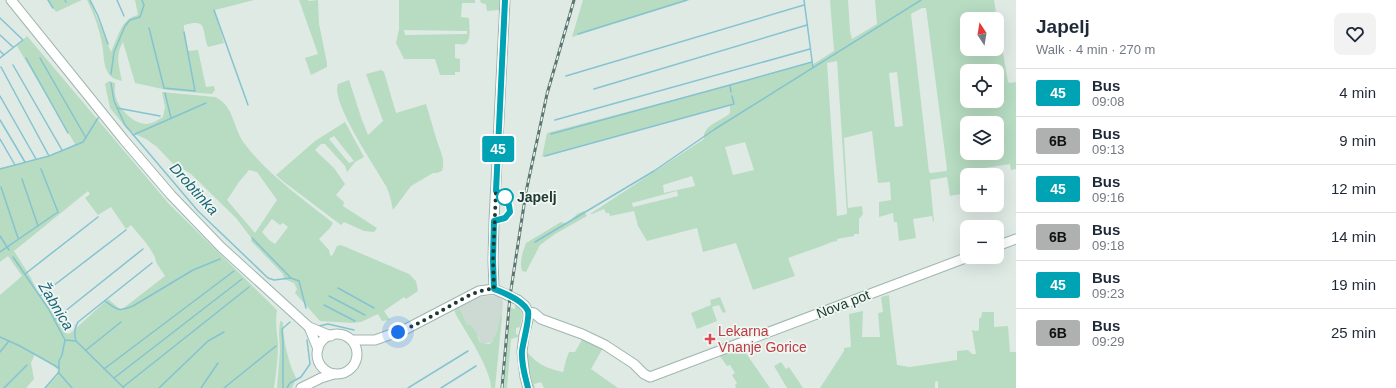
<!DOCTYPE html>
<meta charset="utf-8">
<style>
body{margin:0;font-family:Arial,sans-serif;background:#f2f2f3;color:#1f2937;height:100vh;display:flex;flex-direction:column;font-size:15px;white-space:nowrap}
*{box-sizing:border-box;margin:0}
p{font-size:13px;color:#747a83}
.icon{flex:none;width:22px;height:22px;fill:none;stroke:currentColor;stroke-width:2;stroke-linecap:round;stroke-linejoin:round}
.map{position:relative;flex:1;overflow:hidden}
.side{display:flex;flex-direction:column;background:#fff;width:380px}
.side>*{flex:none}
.badge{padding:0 8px;border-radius:3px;font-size:14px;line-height:26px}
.needle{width:26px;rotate:348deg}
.tools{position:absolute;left:960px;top:12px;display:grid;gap:8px}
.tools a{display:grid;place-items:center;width:44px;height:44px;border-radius:8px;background:#fff;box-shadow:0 4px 16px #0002;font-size:20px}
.you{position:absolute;width:20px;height:20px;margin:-10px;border:3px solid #fff;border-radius:50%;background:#1a73e8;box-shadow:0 0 0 6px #1a73e833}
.map>.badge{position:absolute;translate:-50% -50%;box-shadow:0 0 0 2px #fff}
.round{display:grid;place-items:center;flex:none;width:42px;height:42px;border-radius:8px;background:#f2f2f3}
.overview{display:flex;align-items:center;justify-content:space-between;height:68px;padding:0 20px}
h1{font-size:19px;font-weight:600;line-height:30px}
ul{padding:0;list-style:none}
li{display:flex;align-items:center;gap:12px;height:48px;padding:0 20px;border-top:1px solid #e0e1e3}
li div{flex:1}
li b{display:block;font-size:15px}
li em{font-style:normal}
li .badge{min-width:44px;font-weight:700;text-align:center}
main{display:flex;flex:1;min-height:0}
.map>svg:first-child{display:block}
.built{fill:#cddad4}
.green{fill:#b7dcc2;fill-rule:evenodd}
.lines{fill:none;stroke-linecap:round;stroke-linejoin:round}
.stream{stroke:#85c3d0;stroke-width:1.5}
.secondary-casing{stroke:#9eb6ae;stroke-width:11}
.secondary{stroke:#fff;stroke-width:9}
.rail-casing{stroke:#5a766f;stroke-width:3}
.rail{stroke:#eff7f3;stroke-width:1.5;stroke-dasharray:4.5;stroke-linecap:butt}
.line-casing{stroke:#fff;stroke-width:9}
.line{stroke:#00a3b4;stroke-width:6}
.walk{stroke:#203a33;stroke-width:4;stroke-dasharray:0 7.2}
.stop-dot{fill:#fff;stroke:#00a3b4;stroke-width:2}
.health-dot{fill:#e0444e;stroke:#eff7f3;stroke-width:1.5}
.labels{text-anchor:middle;stroke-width:3.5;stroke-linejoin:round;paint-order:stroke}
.stop-label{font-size:14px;font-weight:bold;fill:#203a33;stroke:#eff7f3;text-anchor:start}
.street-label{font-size:14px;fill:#203a33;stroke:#eff7f3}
.health-label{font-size:14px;fill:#be3a42;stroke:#eff7f3;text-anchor:start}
.water-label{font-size:15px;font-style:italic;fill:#1a6475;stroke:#eff7f3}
</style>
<main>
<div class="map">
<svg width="1016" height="388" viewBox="0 0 1016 388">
<rect width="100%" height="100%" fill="#dfeae5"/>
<path class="built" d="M497 295 503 301 502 317 500 316 497 331 492 342 483 344H480L479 337 467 325 459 306 477 297Z"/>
<g class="green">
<path d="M48 0H82L56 12Z"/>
<path d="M87 0H90L106 40 111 52C118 38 121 18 138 15L135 0H254L215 10 224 43 208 47C201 30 209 18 184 25V30L188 51 198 50 206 87 214 86 215 90 212 94 167 90 135 83 123 42C115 55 119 67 122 81 116 79 112 79 109 74 103 67 104 53 102 44 99 28 94 14 87 0Z"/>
<path d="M299 0H308L309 1 318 0 319 24 327 63V67L311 75 305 58 318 54Z"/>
<path d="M399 0H500L499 10 487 11 486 4 481 3 480 0H475V3H462L461 17 469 18C469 24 472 41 465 44 463 45 458 44 455 44V58L460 59V72H455V75H440L435 59H404L396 43 399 29ZM404 30 467 31V34L405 35Z"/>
<path d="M583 0H690L572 37Z"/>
<path d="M830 0H848L850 31 852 39 877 24 875 0H994L1008 82 1010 83 1016 82V169L1011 170 1010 164 965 171 967 193 950 196 947 177 930 180 934 222H933L932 216 913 219 916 238 899 241 897 222H894L893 213 879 217V202L891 200 890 182 878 183 872 131 844 138 848 208 862 206 863 214 859 219V234H854V236L837 239V241L832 242 822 246 788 258 795 276 753 290 736 243 703 252 697 228 647 241 638 226 634 211 610 216 609 213H606L604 209 592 214H590L704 139C702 125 722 121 730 113V105L542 157 547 133 684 97 811 62 812 65 834 51ZM922 8H926L947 169 946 171 931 173 929 172 911 14ZM967 19H997V49H967ZM837 61 847 214 837 216 827 63ZM967 71H997V101H967ZM897 72 903 126 895 127 889 73ZM967 123H997V153H967ZM745 142 754 170 733 175 725 147ZM692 176 695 186 664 193 663 185ZM677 191 678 196 633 207 632 203Z"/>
<path d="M27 36 169 204 277 310C275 322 277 332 278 344 278 359 276 374 274 388H46L58 375 57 373 58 370 53 365 35 354 31 363 34 379 26 388H0V295L22 276 8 256 0 262V168C25 163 53 158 75 144L17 46ZM88 191 90 194 85 198 98 215 111 207 126 229 131 225C138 234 155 251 156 262L165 276 121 310 108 299 73 331 69 334 66 333 50 309 37 291 31 278 14 251Z"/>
<path d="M381 70 384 72 396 113 426 104C430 116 433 129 437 141 440 151 446 160 442 171L437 173H433L411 186 393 210C391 201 390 194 386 186 376 168 330 101 338 84L349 80 362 120 368 135 383 121 366 74Z"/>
<path d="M109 81 115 83C115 87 114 94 116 98 119 109 134 124 146 124 152 124 158 120 163 117L165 107 162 92 215 97C234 105 233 128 244 143 268 175 302 198 333 223L330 228 319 239 329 250 330 255 332 256 337 246 341 245 409 274 416 281 418 291 406 299 404 297 384 311 390 320 382 321 378 314 361 322 353 323 320 321 295 293 297 289 294 283 284 279 283 274 251 241 252 239 236 218 191 174 185 170 177 168 157 147 146 139 137 135 127 129 110 108 105 84ZM249 170 257 172 277 200 255 233 227 200 239 182ZM272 219 280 225 283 223 288 227 275 244 269 240 262 232Z"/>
<path d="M345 122 364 157 355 162 347 172 345 166 325 144H321L315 150 334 168 345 184 336 195 344 202 343 206 377 228 374 232 364 231 344 222 341 225 284 182 276 175 315 141ZM334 136 354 161 349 163 329 139Z"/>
<path d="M584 211 587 216 555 234 540 245 526 272 522 271C519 263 523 251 526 243L561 222 567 224 577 214Z"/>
<path d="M889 295 890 307 897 365 910 367 957 360V351L968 350 972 354H976L972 330 976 331 979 330V318H981L982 312H994V327L1008 326 1010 352H1016V388H938V382L936 381 935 383V388H820L844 351V348L851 347 849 314 863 311 862 337H880L878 313 883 312 881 297Z"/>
<path d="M720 297 726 312 723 313 719 305 712 307 717 321 697 329 691 313 711 305 710 300Z"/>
<path d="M515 305H517C524 313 522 317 520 327L516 328V334L518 335V337L511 339 507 388H504L507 338 511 308 515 309Z"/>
<path d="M459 306 467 325H470C476 330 478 336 480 343L489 344 492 342 497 331 500 316 502 317 495 388H491C491 369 466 332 456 315L454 309Z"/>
<path d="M280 321 283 322C283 340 288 362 296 378L292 388H277L280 350 279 333Z"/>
<path d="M583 338 603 348 591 369 618 388H544L541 382 534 384 535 388H530L525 349C536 364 546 368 563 372L566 360 569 352H575Z"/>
<path d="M741 346 770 388H736L735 385 737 383 732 375 735 373 730 365 727 366 719 355Z"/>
<path d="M781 362 786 369 789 367 803 388H787L774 366Z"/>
</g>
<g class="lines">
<g class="stream">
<path d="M48 0 53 8"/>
<path d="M65 0 66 2"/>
<path d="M90 0 98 16 108 44"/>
<path d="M117 0 124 16"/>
<path d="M804 0 813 68"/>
<path d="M214 10 248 105"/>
<path d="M0 18 23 40 0 58"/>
<path d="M149 28 164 88 195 91 184 32"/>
<path d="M578 34 687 0"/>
<path d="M0 35 13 47"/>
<path d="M0 51 4 55"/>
<path d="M26 58 68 133"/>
<path d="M40 58 86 138"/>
<path d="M13 65 62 150"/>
<path d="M1 67 49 156"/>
<path d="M111 74 114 52 125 26 130 20 140 17 144 5 142 0"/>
<path d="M566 76 804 5"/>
<path d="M111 83 114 101 125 125 198 211 268 278 274 280 291 278"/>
<path d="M594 89 807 25"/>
<path d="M731 92 730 85 812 62"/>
<path d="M165 93 171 118"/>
<path d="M0 96 36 159"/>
<path d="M117 108 160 116"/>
<path d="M0 120 25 162"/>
<path d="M555 120 810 49"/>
<path d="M551 134 730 85"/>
<path d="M133 135 206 103"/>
<path d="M0 139 15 165"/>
<path d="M545 156 734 104 732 96"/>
<path d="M0 169 49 156 83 142 98 118"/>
<path d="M22 179 38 226"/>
<path d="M1 187 18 238"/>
<path d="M0 236 9 250"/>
<path d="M252 238 291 278 299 281 306 308"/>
<path d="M535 242 654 171 715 129 921 0"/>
<path d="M0 252 58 212 41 169"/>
<path d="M13 257 48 308 65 340 62 355 59 361V372L45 388"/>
<path d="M25 274 98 217"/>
<path d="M338 288 374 308"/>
<path d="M40 296 126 230"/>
<path d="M329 296 365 315"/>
<path d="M105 301C117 310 118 312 133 306L193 270 220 259"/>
<path d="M324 305 355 321"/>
<path d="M54 320 143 249"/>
<path d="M319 326 328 324 354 330"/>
<path d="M0 337 20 346 59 368"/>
<path d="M65 340 76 341 124 388"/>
<path d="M76 341C74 334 74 328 78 322L152 263"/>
<path d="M86 350 121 322"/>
<path d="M0 352 9 341"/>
<path d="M104 369 234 271"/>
<path d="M59 373 72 388"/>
<path d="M114 378 242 279"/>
<path d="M123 387 249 287"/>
<path d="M4 388 27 365"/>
<path d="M159 388 208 341 224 332"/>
<path d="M201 388 218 363"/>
<path d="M224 388 276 346"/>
<path d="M283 388V343L282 329 290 322"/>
<path d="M287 388 290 383 301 377 310 364 307 340"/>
<path d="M408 388 468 351"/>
<path d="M441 388 476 366"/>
</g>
<defs>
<g id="secondary">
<path d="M11 0 124 140 171 195 221 247 309 327 331 336"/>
<path d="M997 246 1016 239"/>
<path d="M494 289 493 260 494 221 505 0"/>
<path d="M528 312 534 313 541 319 582 334 605 345 634 364 644 374 650 377 968 257"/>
<path d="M309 327 318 349"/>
<circle cx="337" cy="354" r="20"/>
<path d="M352 340H375L389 335 406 329 479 291 494 289 518 300 525 306 528 312V320L524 335 522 352 525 377 528 388"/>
<path d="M301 388 321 378 334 374"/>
</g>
</defs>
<use href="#secondary" class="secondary-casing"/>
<use href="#secondary" class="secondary"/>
<defs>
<path id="rail" d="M502 388 510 296 526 192 547 94 574 0"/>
</defs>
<use href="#rail" class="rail-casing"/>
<use href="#rail" class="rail"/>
</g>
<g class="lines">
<defs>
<path id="line" d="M505 0 496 191C506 196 509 201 510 212L505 218 494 221 493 260 494 289C505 293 523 300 528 311 530 318 523 342 522 351 521 363 525 376 528 388"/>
</defs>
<use href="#line" class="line-casing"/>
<use href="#line" class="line"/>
<path class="walk" d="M398 332C415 326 432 316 448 307 463 299 477 289 494 289L493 260 496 191 505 197"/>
</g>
<circle class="stop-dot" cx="505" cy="197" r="8"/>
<path class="health-dot" d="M708 333h4v4h4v4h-4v4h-4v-4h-4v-4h4z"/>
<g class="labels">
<g class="stop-label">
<text x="517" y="202">Japelj</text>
</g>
<g class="street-label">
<text transform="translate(843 304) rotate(-21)" y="5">Nova pot</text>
</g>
<g class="health-label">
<text x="718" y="336">Lekarna<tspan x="718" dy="16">Vnanje Gorice</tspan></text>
</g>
<g class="water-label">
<text transform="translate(194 189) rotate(48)" y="5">Drobtinka</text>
<text transform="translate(56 306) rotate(59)" y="5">Žabnica</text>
</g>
</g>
</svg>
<div class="tools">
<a><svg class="needle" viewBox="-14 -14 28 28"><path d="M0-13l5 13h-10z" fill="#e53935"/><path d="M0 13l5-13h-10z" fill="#747a83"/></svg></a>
<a><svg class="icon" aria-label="locate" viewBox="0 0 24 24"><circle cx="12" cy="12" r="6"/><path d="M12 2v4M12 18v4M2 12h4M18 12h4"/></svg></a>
<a><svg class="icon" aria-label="layers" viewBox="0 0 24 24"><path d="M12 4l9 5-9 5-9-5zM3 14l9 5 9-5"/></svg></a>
<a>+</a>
<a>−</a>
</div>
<div class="you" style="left:398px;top:332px"></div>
<b class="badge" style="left:498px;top:149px;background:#00a3b4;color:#fff">45</b>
</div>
<section class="side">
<div class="overview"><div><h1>Japelj</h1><p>Walk · 4 min · 270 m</p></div><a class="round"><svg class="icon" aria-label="heart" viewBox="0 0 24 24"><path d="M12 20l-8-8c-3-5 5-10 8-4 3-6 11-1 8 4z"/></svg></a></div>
<ul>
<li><span class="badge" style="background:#00a3b4;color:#fff">45</span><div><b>Bus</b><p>09:08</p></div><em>4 min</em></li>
<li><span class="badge" style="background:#afb0b0;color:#111">6B</span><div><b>Bus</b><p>09:13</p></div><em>9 min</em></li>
<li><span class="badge" style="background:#00a3b4;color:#fff">45</span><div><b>Bus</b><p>09:16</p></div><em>12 min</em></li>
<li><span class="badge" style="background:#afb0b0;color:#111">6B</span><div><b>Bus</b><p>09:18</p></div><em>14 min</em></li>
<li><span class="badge" style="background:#00a3b4;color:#fff">45</span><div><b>Bus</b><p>09:23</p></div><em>19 min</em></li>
<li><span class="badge" style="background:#afb0b0;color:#111">6B</span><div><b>Bus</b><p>09:29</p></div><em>25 min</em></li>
</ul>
</section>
</main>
